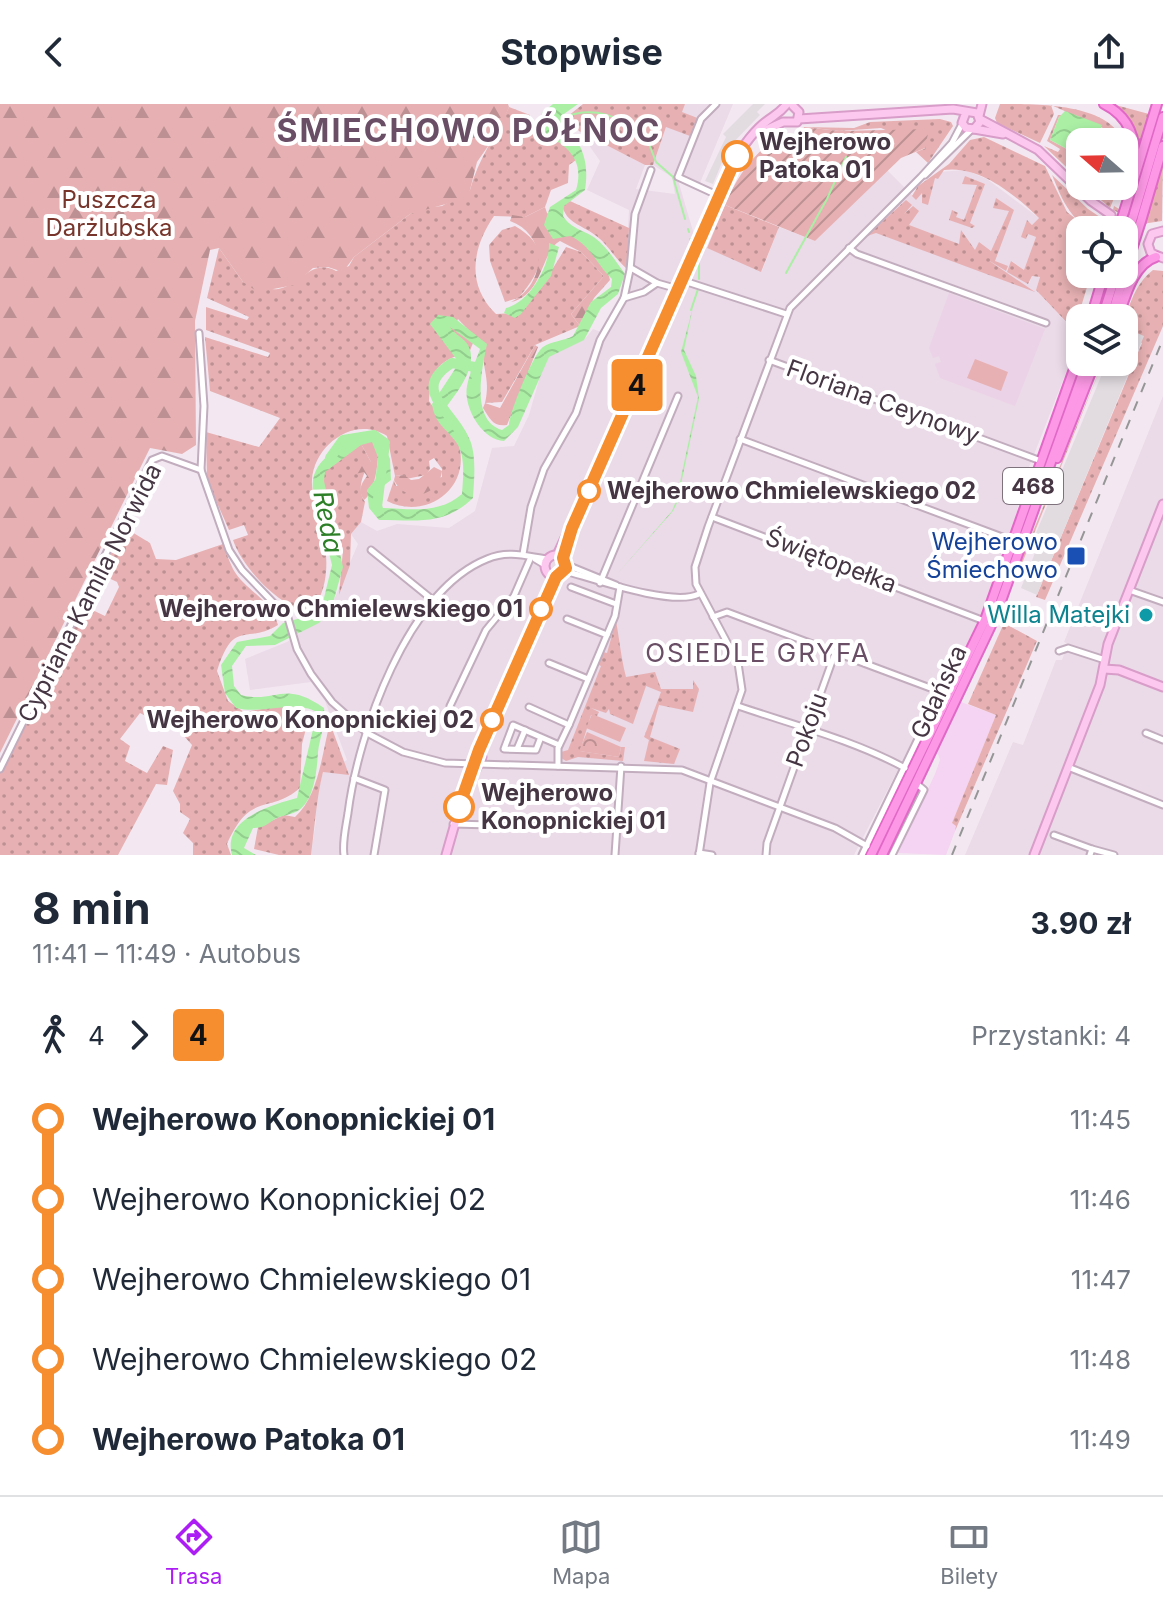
<!DOCTYPE html>
<html lang="pl">
<meta charset="utf-8">
<style>
body{margin:0;font-family:Inter,sans-serif;background:#f2f2f3;color:#1f2937;height:100vh;display:flex;flex-direction:column;font-size:30px;white-space:nowrap}
*{box-sizing:border-box;margin:0}
p{font-size:26px;color:#747a83}
.icon{flex:none;width:44px;height:44px;fill:none;stroke:currentColor;stroke-width:2;stroke-linecap:round;stroke-linejoin:round}
.map{position:relative;height:751px;overflow:hidden}
.side{display:flex;flex-direction:column;background:#fff;flex:1}
.side>*{flex:none}
.badge{padding:0 16px;border-radius:6px;font-size:28px;line-height:52px}
.needle{width:52px;rotate:290deg}
.tools{position:absolute;left:1066px;top:24px;display:grid;gap:16px}
.tools a{display:grid;place-items:center;width:72px;height:72px;border-radius:16px;background:#fff;box-shadow:0 4px 12px #0003;font-size:40px}
.map>.badge{position:absolute;translate:-50% -50%;box-shadow:0 0 0 4px #fff}
.legs{display:flex;align-items:center;gap:12px;height:88px;padding:0 32px;font-size:26px}
.legs p{margin-inline-start:auto}
.overview{display:flex;align-items:center;justify-content:space-between;height:136px;padding:0 32px}
h1{font-size:44px;font-weight:700;line-height:60px}
ul{padding:0 32px;list-style:none}
li{display:flex;align-items:center;gap:28px;height:80px;font-size:30px}
li i{display:grid;place-items:center;width:12px;height:100%;margin:0 10px;background:currentColor}
li i::after{content:'';width:20px;height:20px;margin:-10px;border:6px solid;border-radius:50%;background:#fff}
li p{margin-inline-start:auto}
li:first-child i{background:linear-gradient(#0000 50%,currentColor 0)}
li:last-child i{background:linear-gradient(currentColor 50%,#0000 0)}
header{display:flex;justify-content:space-between;align-items:center;height:104px;padding:0 32px;background:#fff;font-size:36px;font-weight:700}
.dock{display:flex;justify-content:space-around;align-items:center;height:112px;border-top:2px solid #e0e1e3;background:#fff;font-size:22px;color:#747a83}
.dock a{display:grid;justify-items:center;gap:4px}
.dock .on{color:#ac1df5}
.map>svg:first-child{display:block}
.residential{fill:#ebdae8}
.commercial{fill:#f5d3f2}
.education{fill:#ecd2e6}
.grass{fill:url(#grass-dots)}
.forest{fill:url(#forest-firs)}
.park{fill:url(#park-crowns)}
.garden{fill:url(#garden-furrows)}
.pitch{fill:#e7b1b3}
.parking{fill:#e2dce1}
.water{fill:url(#water-waves)}
.lines{fill:none;stroke-linecap:round;stroke-linejoin:round}
.stream{stroke:#abefa5;stroke-width:2}
.river{stroke:#abefa5;stroke-width:10}
.street-casing{stroke:#c2adbe;stroke-width:9}
.secondary-casing{stroke:#d89dc9;stroke-width:11}
.primary-casing{stroke:#e168c7;stroke-width:12}
.street{stroke:#fff;stroke-width:5}
.secondary{stroke:#fdc8ef;stroke-width:7}
.primary{stroke:#fc98e5;stroke-width:8}
.rail{stroke:#969696;stroke-width:2;stroke-dasharray:10 10;stroke-linecap:butt}
.primary-bridge-casing{stroke:#e168c7;stroke-width:12;stroke-linecap:butt}
.primary-bridge{stroke:#fc98e5;stroke-width:8}
.line-1-casing{stroke:#fff;stroke-width:18}
.line-1{stroke:#f68d2e;stroke-width:12}
.stop-1-dot{fill:#fff;stroke:#f68d2e;stroke-width:4}
.transit-dot{fill:#1a4fb4;stroke:#fff;stroke-width:3}
.culture-dot{fill:#0f9aa8;stroke:#fff;stroke-width:3}
.labels{text-anchor:middle;stroke-width:8;stroke-linejoin:round;paint-order:stroke}
.shield{fill:#fff;stroke:#7e727c;stroke-width:2}
.shield-label{font-size:22px;font-weight:bold;fill:#463644}
.stop-label{font-size:24px;font-weight:bold;fill:#463644;stroke:#fff;text-anchor:start}
.park-label{font-size:24px;fill:#77352b;stroke:#fff}
.street-label{font-size:24px;fill:#463644;stroke:#fff}
.transit-label{font-size:24px;fill:#164399;stroke:#fff;text-anchor:end}
.culture-label{font-size:24px;fill:#0d838f;stroke:#fff;text-anchor:end}
.water-label{font-size:26px;font-style:italic;fill:#2e8028;stroke:#fff}
.neighbourhood-label{font-size:26px;letter-spacing:2px;fill:#694e66;stroke:#fff}
.district-label{font-size:32px;font-weight:bold;letter-spacing:2px;fill:#694e66;stroke:#fff}
</style>
<header><svg class="icon" aria-label="back" viewBox="0 0 24 24"><path d="M15 5l-7 7 7 7"/></svg>Stopwise<svg class="icon" aria-label="share" viewBox="0 0 24 24"><path d="M12 15V3M7 8l5-5 5 5M5 13v7h14v-7"/></svg></header>
<div class="map">
<svg width="1163" height="751" viewBox="0 0 1163 751">
<defs>
<pattern id="grass-dots" width="8" height="8" patternUnits="userSpaceOnUse" patternTransform="scale(2)"><rect width="8" height="8" fill="#e7b1b3"/><path d="M2 2h.1M6 6h.1" fill="none" stroke="#bd9193" stroke-width="1.8" stroke-linecap="round"/></pattern>
<pattern id="forest-firs" width="22" height="20" patternUnits="userSpaceOnUse" patternTransform="scale(2)"><rect width="22" height="20" fill="#e7b1b3"/><path d="M5 1l3.5 6h-7zM16 11l3.5 6h-7z" fill="#bd9193"/></pattern>
<pattern id="park-crowns" width="20" height="18" patternUnits="userSpaceOnUse" patternTransform="scale(2)"><rect width="20" height="18" fill="#e7b1b3"/><path d="M2 6a3 3 0 1 1 6 0M12 15a3 3 0 1 1 6 0" fill="none" stroke="#bd9193"/></pattern>
<pattern id="garden-furrows" width="10" height="10" patternUnits="userSpaceOnUse" patternTransform="scale(2)"><rect width="10" height="10" fill="#e7b1b3"/><path d="M-1 1l2-2M0 10L10 0M9 11l2-2" fill="none" stroke="#bd9193"/></pattern>
<pattern id="water-waves" width="16" height="10" patternUnits="userSpaceOnUse" patternTransform="scale(2)"><rect width="16" height="10" fill="#abefa5"/><path d="M0 5q4-4 8 0t8 0" fill="none" stroke="#94ce8f"/></pattern>
</defs>
<rect width="100%" height="100%" fill="#f3e8f1"/>
<g class="residential">
<path d="M685 0H733L697 86 678 76 695 134 707 144 762 167 779 123 815 137 887 66 913 92 938 68 965 66 987 75 1039 114 1032 121 1028 117V130L1036 133 1024 166 1012 157 1029 180 1032 172 1040 173 1036 186 1080 233 1024 376 1016 412 981 517 935 594 854 751H311L316 716 314 704 323 668 347 656 325 597 311 578 250 586 245 555 287 538 328 510 358 440 351 430 361 418 377 427 397 420 449 424 475 407 492 344 514 342 529 311 546 252 585 235 593 225 606 230 624 198 629 106 587 86 600 57 579 27 645 61 636 85 675 90 672 73 653 61 666 23Z"/>
<path d="M1163 292V751H965L1013 638 1023 641 1056 556H1062L1068 540 1064 538Z"/>
</g>
<path class="commercial" d="M961 598 996 611 952 719 957 722 946 751 898 749 935 670 940 656 937 647Z"/>
<path class="education" d="M949 189 1045 225 1015 302 940 274 935 260 941 258 939 252 933 254 929 244Z"/>
<g class="grass">
<path d="M583 0H685L682 8 700 15 690 32 666 23 653 61H645L579 27 568 12Z"/>
<path d="M1000 0C1048 0 1135 0 1124 61V38H1096L1103 24 1051 1 1054 10 1040 39 997 19 995 14Z"/>
<path d="M1112 0 1149 10 1139 45 1131 19Z"/>
<path d="M509 3 530 11 529 19 570 44 576 56 569 61 568 79 551 86 545 103 525 113 494 112C472 144 466 181 496 210L513 209 547 174 566 143 581 148 604 172 571 210 580 222 535 241 502 298 485 299C491 273 481 265 484 242L458 215 456 219 473 239 469 249C438 255 431 267 429 297 437 309 454 325 458 338 473 384 426 417 387 397L394 376 396 382 442 373V365L434 354 429 357 430 365 426 371 406 375 404 371 395 372 387 332C356 311 314 340 312 376 311 390 319 404 322 418 327 449 332 482 311 507 281 506 242 463 233 436L248 431 244 421 229 426 207 376 206 328 259 343 280 314 210 287 205 233 268 253 270 249 206 226V203L247 216 249 213 207 194 219 144 243 178C254 181 271 188 282 184 302 178 314 154 336 167L349 162 354 153 410 110 423 104 442 102 470 86C478 55 496 32 509 3Z"/>
<path d="M1160 7 1131 111 1143 119 1163 52 1162 117 1142 120 1113 106 1114 102 1126 109Z"/>
<path d="M1058 11H1063L1059 13 1050 36 1080 52V76L1044 42 1058 48 1060 45 1047 37Z"/>
<path d="M940 15 951 18 953 22 928 59 916 48 926 44 881 24 839 27 805 23 854 24 870 18Z"/>
<path d="M984 33 1045 62 1067 108 1090 126H1080V170H1091L1074 226 1036 186 1040 173 1032 172 1028 180 1007 168 1011 157 1024 166 1036 133 1028 130 1026 135 1021 133 1027 116 1032 121 1039 114C1015 91 980 61 944 66L938 75 935 74 928 101 922 99V89L916 96 912 92 918 82 949 60 970 36Z"/>
<path d="M1052 71 1088 105 1106 117 1104 126C1073 126 1062 95 1052 71Z"/>
<path d="M965 72 985 80 970 119 975 122 972 124 949 116 952 106 958 109 956 113 964 116 977 81 962 80Z"/>
<path d="M1085 82H1119L1110 104Z"/>
<path d="M996 94 1014 106 995 157 1008 162 1006 167 988 156 1035 188 876 129 867 132 906 96 912 101 904 110 913 102 919 107 909 121 959 140 961 126 975 146 979 138 991 147 1009 107 993 104Z"/>
<path d="M570 97 629 124 627 165C615 155 608 140 595 131 582 121 566 119 562 101Z"/>
<path d="M725 101 779 123 761 168 707 144Z"/>
<path d="M515 122C551 143 543 166 518 194L505 198 490 157 489 141 502 126Z"/>
<path d="M1153 166 1163 167V222L1045 496 1036 493 1142 239 1124 231C1124 210 1135 179 1153 166Z"/>
<path d="M1103 258 1019 467 1017 466Z"/>
<path d="M360 338 371 358C363 369 356 385 365 398L361 418 351 430 350 461 339 491 343 446 323 379V365Z"/>
<path d="M122 422 150 439 156 455 176 456 223 440C226 448 229 457 233 465 245 487 271 494 278 521 245 541 234 514 217 567L228 597 244 608 287 601 309 613 302 640 300 684C269 711 251 686 227 740L231 751H193V739L183 729 190 715 180 708V700L173 687 192 641 184 632 186 613C170 632 161 619 140 609L120 635 130 642 125 657 147 669 163 642 173 646 167 681 156 680 118 751H0V665L82 501 105 512 119 483 117 478 98 469Z"/>
<path d="M616 517C619 532 621 554 626 573L655 568 661 585H693V576L699 585 693 608 659 601 650 633 680 645 674 660 644 657 649 636 644 633 661 588 646 582 633 620 610 610 609 605 606 609 591 604 599 608 597 612 591 611 580 647 619 653 621 643H625L623 657 578 653 566 657 561 654V648L568 646 601 562 597 560 603 548 607 549Z"/>
<path d="M1004 519 1037 537 955 727 956 722 952 719 996 611 968 600Z"/>
<path d="M330 619 349 671 323 668C316 696 315 722 311 751H279L254 745 258 723 284 711 295 713C319 692 322 648 330 619Z"/>
</g>
<g class="forest">
<path d="M0 0H508L509 3 500 25 477 58 470 86 464 95 410 110 354 153 343 168 328 163 313 164 294 181 258 188 243 178 219 144 210 146 195 217 196 341 182 350 150 344 0 649Z"/>
<path d="M545 103 547 109C569 126 604 146 610 176L594 194 580 222 571 210 604 172 581 148 560 137C541 147 543 192 511 198 547 179 548 131 510 117L512 111 525 113Z"/>
<path d="M535 241 538 243 507 321C493 323 490 315 483 304L485 299 500 304Z"/>
<path d="M370 336 377 339C380 351 376 388 364 396 358 387 360 381 367 372L364 368 355 370V361L361 356 371 358 360 338Z"/>
<path d="M434 363 442 367C439 393 405 400 394 376L395 372 404 371 411 376 419 375Z"/>
</g>
<path class="park" d="M587 628 621 643 619 653 579 647Z"/>
<path class="garden" d="M804 23 839 27 929 25 925 44 901 54 815 137 725 101C738 70 753 51 780 30L798 38Z"/>
<g class="pitch">
<path d="M975 255 1008 268 1001 287 967 274Z"/>
<path d="M592 610 626 624 620 638 586 624Z"/>
</g>
<g class="parking">
<path d="M753 0H765L757 8 760 11 728 44 713 80 705 77 726 33 723 30Z"/>
<path d="M1124 224 1144 232 1037 491 1021 484 1035 449 1029 446 1107 258H1124Z"/>
</g>
<g class="water">
<path d="M553 0H578L561 12C580 39 590 53 585 86L564 102 563 112C571 125 584 126 595 134 607 143 617 159 625 170L618 190 601 204 584 236 549 253 518 323 504 337C482 336 463 303 467 282 469 270 476 257 480 245L450 223C453 229 464 234 468 241 479 261 458 287 447 302 452 316 463 322 469 334 477 350 474 377 473 394 444 422 417 416 379 416L369 404 367 386 383 366 372 338 361 341 325 368 324 377 343 463 331 506 319 519 275 541 246 542 232 562 234 582 241 591C276 600 283 575 324 604 326 621 320 632 318 648 317 664 315 695 299 706 292 711 282 711 275 715 266 721 264 724 253 724L244 744 256 751H232C222 714 272 701 297 694L317 608C292 595 263 611 236 604L225 589 221 561 237 538 270 532 283 519 315 510 323 498 332 461 313 386C309 355 343 341 366 328L380 332 390 355 391 376 377 387 383 404C412 405 439 410 462 390 463 374 466 351 456 338 445 323 435 320 432 300L455 265 457 256 430 220 438 211 453 213 487 240C482 265 470 316 502 326L509 321C509 310 533 250 543 243 551 237 564 237 573 232L591 198 611 183 612 175C596 160 591 141 570 132L553 135 544 121 550 103 576 86C586 52 563 39 537 26L542 9Z"/>
<path d="M1065 7 1102 21 1096 38H1080V52L1050 36 1059 13Z"/>
<path d="M549 139 559 143 551 172 521 210 515 214 504 209 506 204C530 198 550 162 549 139Z"/>
<path d="M693 203 684 246 696 272 699 295 677 399 673 407 618 469 672 407 676 397 698 293 681 248Z"/>
</g>
<g class="lines">
<g class="stream">
<path d="M562 14C595 0 618 13 646 32L656 58 673 73 685 115"/>
<path d="M688 125 689 128"/>
<path d="M690 135 691 137"/>
<path d="M786 169 827 95 846 53"/>
<path d="M699 175V158"/>
<path d="M691 206 698 185"/>
</g>
<g class="river">
<path d="M463 333C451 306 410 285 452 259L475 263 476 272"/>
<path d="M330 354 343 336 374 331 385 339 377 403"/>
</g>
<defs>
<g id="street">
<path d="M716 0 701 15 678 73 717 91"/>
<path d="M925 71 972 25"/>
<path d="M849 144 857 150 1046 219"/>
<path d="M631 164 657 179"/>
<path d="M681 176 786 210"/>
<path d="M624 194 644 188 657 179 678 185"/>
<path d="M199 229 204 302 201 366 229 446 242 466 288 514 297 545 311 570 332 598 367 629 403 648 445 659 682 666 835 724 867 742"/>
<path d="M769 256 1041 357"/>
<path d="M740 335 1013 437"/>
<path d="M712 413 987 518"/>
<path d="M371 446 434 497"/>
<path d="M523 450 531 403 544 365 576 309 600 236 624 194 630 166 635 110 651 66"/>
<path d="M535 455 545 461"/>
<path d="M567 461 616 481"/>
<path d="M565 467C594 475 673 503 699 490"/>
<path d="M600 479 678 292"/>
<path d="M571 483 616 500"/>
<path d="M1129 486 1163 498"/>
<path d="M713 513 727 508 941 588"/>
<path d="M567 515 607 531"/>
<path d="M1059 547 1068 544 1105 556"/>
<path d="M549 559 588 575"/>
<path d="M450 602 486 526 514 492 531 453"/>
<path d="M738 602C794 621 853 636 905 664"/>
<path d="M529 603 569 621 615 512 620 483"/>
<path d="M1146 629 1163 636"/>
<path d="M541 633 536 646 504 645 513 621 559 641"/>
<path d="M517 645 525 626"/>
<path d="M558 662V644L569 621"/>
<path d="M1068 663 1163 701"/>
<path d="M0 665 152 356 162 352 201 366"/>
<path d="M354 674 385 686 374 751"/>
<path d="M453 720 616 724"/>
<path d="M1054 731 1092 745"/>
<path d="M699 749 712 751"/>
<path d="M344 751C342 738 346 722 348 709 358 630 407 487 487 455 508 446 526 452 547 455"/>
<path d="M615 751 621 662"/>
<path d="M699 751 710 679 742 586 738 559 696 480 695 463 708 423 790 204 921 73 952 39 962 20"/>
<path d="M766 751 767 739 835 549"/>
<path d="M862 751 943 583 966 549"/>
<path d="M892 751 924 686 917 680"/>
<path d="M1090 751 1092 745 1114 751"/>
</g>
<g id="secondary">
<path d="M979 12 982 0"/>
<path d="M799 15 953 5 977 9 980 18 974 25 966 24 962 19 966 8"/>
<path d="M980 15 1038 46 1091 97 1111 111"/>
<path d="M974 25 1003 30"/>
<path d="M759 29 783 18H797L799 8 793 2"/>
<path d="M1163 127 1152 130 1148 140 1151 149 1163 154"/>
<path d="M557 451 647 258 728 68C737 51 748 33 763 20 774 11 778 11 787 0"/>
<circle cx="556" cy="462" r="11"/>
<path d="M563 454 572 426"/>
<path d="M1104 565 1119 566 1163 583"/>
<path d="M468 682 482 653"/>
<path d="M446 751 468 674 556 473"/>
<path d="M1034 751 1100 581 1108 540 1163 400"/>
</g>
<g id="primary">
<path d="M1104 0C1130 13 1136 35 1136 62"/>
<path d="M1124 108 1157 0"/>
<path d="M1133 113 1163 13"/>
<path d="M1141 117 1163 42"/>
<path d="M1091 214 1104 170"/>
<path d="M1102 214 1116 170"/>
<path d="M1111 214 1134 139"/>
<path d="M1118 214C1125 194 1133 160 1156 153"/>
<path d="M1057 354 1095 258"/>
<path d="M871 751 985 516 1080 248"/>
<path d="M882 751 996 511 1087 258"/>
</g>
</defs>
<use href="#street" class="street-casing"/>
<use href="#secondary" class="secondary-casing"/>
<use href="#primary" class="primary-casing"/>
<use href="#street" class="street"/>
<use href="#secondary" class="secondary"/>
<use href="#primary" class="primary"/>
<path class="rail" d="M952 751 1163 235"/>
<defs>
<g id="primary-bridge">
<path d="M1118 126 1124 108"/>
<path d="M1126 134 1133 113"/>
<path d="M1134 139 1141 117"/>
</g>
</defs>
<use href="#primary-bridge" class="primary-bridge-casing"/>
<use href="#primary-bridge" class="primary-bridge"/>
</g>
<g class="lines">
<defs>
<path id="line-1" d="M459 703 479 646 556 473 566 464 563 454 572 424 737 52"/>
</defs>
<use href="#line-1" class="line-1-casing"/>
<use href="#line-1" class="line-1"/>
</g>
<g class="stop-1-dot">
<circle cx="737" cy="52" r="14"/>
<circle cx="589" cy="387" r="10"/>
<circle cx="541" cy="505" r="10"/>
<circle cx="492" cy="616" r="10"/>
<circle cx="459" cy="703" r="14"/>
</g>
<rect class="transit-dot" x="1066" y="442" width="20" height="20" rx="4"/>
<circle class="culture-dot" cx="1146" cy="511" r="8"/>
<g class="labels">
<rect class="shield" x="1003" y="364" width="60" height="36" rx="6"/>
<g class="shield-label">
<text x="1033" y="390">468</text>
</g>
<g class="stop-label">
<text x="759" y="46">Wejherowo<tspan x="759" dy="28">Patoka 01</tspan></text>
<text x="607" y="395">Wejherowo Chmielewskiego 02</text>
<text x="523" y="513" text-anchor="end">Wejherowo Chmielewskiego 01</text>
<text x="474" y="624" text-anchor="end">Wejherowo Konopnickiej 02</text>
<text x="481" y="697">Wejherowo<tspan x="481" dy="28">Konopnickiej 01</tspan></text>
</g>
<g class="park-label">
<text x="109" y="104">Puszcza<tspan x="109" dy="28">Darżlubska</tspan></text>
</g>
<g class="street-label">
<text transform="translate(883 298) rotate(20)" y="8">Floriana Ceynowy</text>
<text transform="translate(831 457) rotate(21)" y="8">Świętopełka</text>
<text transform="translate(90 489) rotate(-63)" y="8">Cypriana Kamila Norwida</text>
<text transform="translate(939 588) rotate(-65)" y="8">Gdańska</text>
<text transform="translate(807 626) rotate(-70)" y="8">Pokoju</text>
</g>
<g class="transit-label">
<text x="1058" y="446">Wejherowo<tspan x="1058" dy="28">Śmiechowo</tspan></text>
</g>
<g class="culture-label">
<text x="1130" y="519">Willa Matejki</text>
</g>
<g class="water-label">
<text transform="translate(328 418) rotate(79)" y="9">Reda</text>
</g>
<g class="neighbourhood-label">
<text x="758" y="558">OSIEDLE GRYFA</text>
</g>
<g class="district-label">
<text x="469" y="38">ŚMIECHOWO PÓŁNOC</text>
</g>
</g>
</svg>
<div class="tools">
<a><svg class="needle" viewBox="-14 -14 28 28"><path d="M0-13l5 13h-10z" fill="#e53935"/><path d="M0 13l5-13h-10z" fill="#747a83"/></svg></a>
<a><svg class="icon" aria-label="locate" viewBox="0 0 24 24"><circle cx="12" cy="12" r="6"/><path d="M12 2v4M12 18v4M2 12h4M18 12h4"/></svg></a>
<a><svg class="icon" aria-label="layers" viewBox="0 0 24 24"><path d="M12 4l9 5-9 5-9-5zM3 14l9 5 9-5"/></svg></a>
</div>
<b class="badge" style="left:637px;top:281px;background:#f68d2e;color:#111">4</b>
</div>
<section class="side">
<div class="overview"><div><h1>8 min</h1><p>11:41 – 11:49 · Autobus</p></div><b>3.90 zł</b></div>
<div class="legs"><svg class="icon" aria-label="walk" viewBox="0 0 24 24"><circle cx="13" cy="4" r="2"/><path d="M13 8l-2 6 4 7M11 14l-3 7M7 12l3-4h3l4 4"/></svg>4<svg class="icon" aria-label="forward" viewBox="0 0 24 24"><path d="M9 5l7 7-7 7"/></svg><b class="badge" style="background:#f68d2e;color:#111">4</b><p>Przystanki: 4</p></div>
<ul>
<li><i style="color:#f68d2e"></i><b>Wejherowo Konopnickiej 01</b><p>11:45</p></li>
<li><i style="color:#f68d2e"></i><span>Wejherowo Konopnickiej 02</span><p>11:46</p></li>
<li><i style="color:#f68d2e"></i><span>Wejherowo Chmielewskiego 01</span><p>11:47</p></li>
<li><i style="color:#f68d2e"></i><span>Wejherowo Chmielewskiego 02</span><p>11:48</p></li>
<li><i style="color:#f68d2e"></i><b>Wejherowo Patoka 01</b><p>11:49</p></li>
</ul>
</section>
<nav class="dock">
<a class="on"><svg class="icon" aria-label="directions" viewBox="0 0 24 24"><path d="M12 3l9 9-9 9-9-9zM9 14v-3h6M13 9l2 2-2 2"/></svg>Trasa</a>
<a><svg class="icon" aria-label="map" viewBox="0 0 24 24"><path d="M3 6l6-2 6 2 6-2v14l-6 2-6-2-6 2zM9 4v14M15 6v14"/></svg>Mapa</a>
<a><svg class="icon" aria-label="tickets" viewBox="0 0 24 24"><path d="M3 7h18v10H3zM15 7v10"/></svg>Bilety</a>
</nav>
